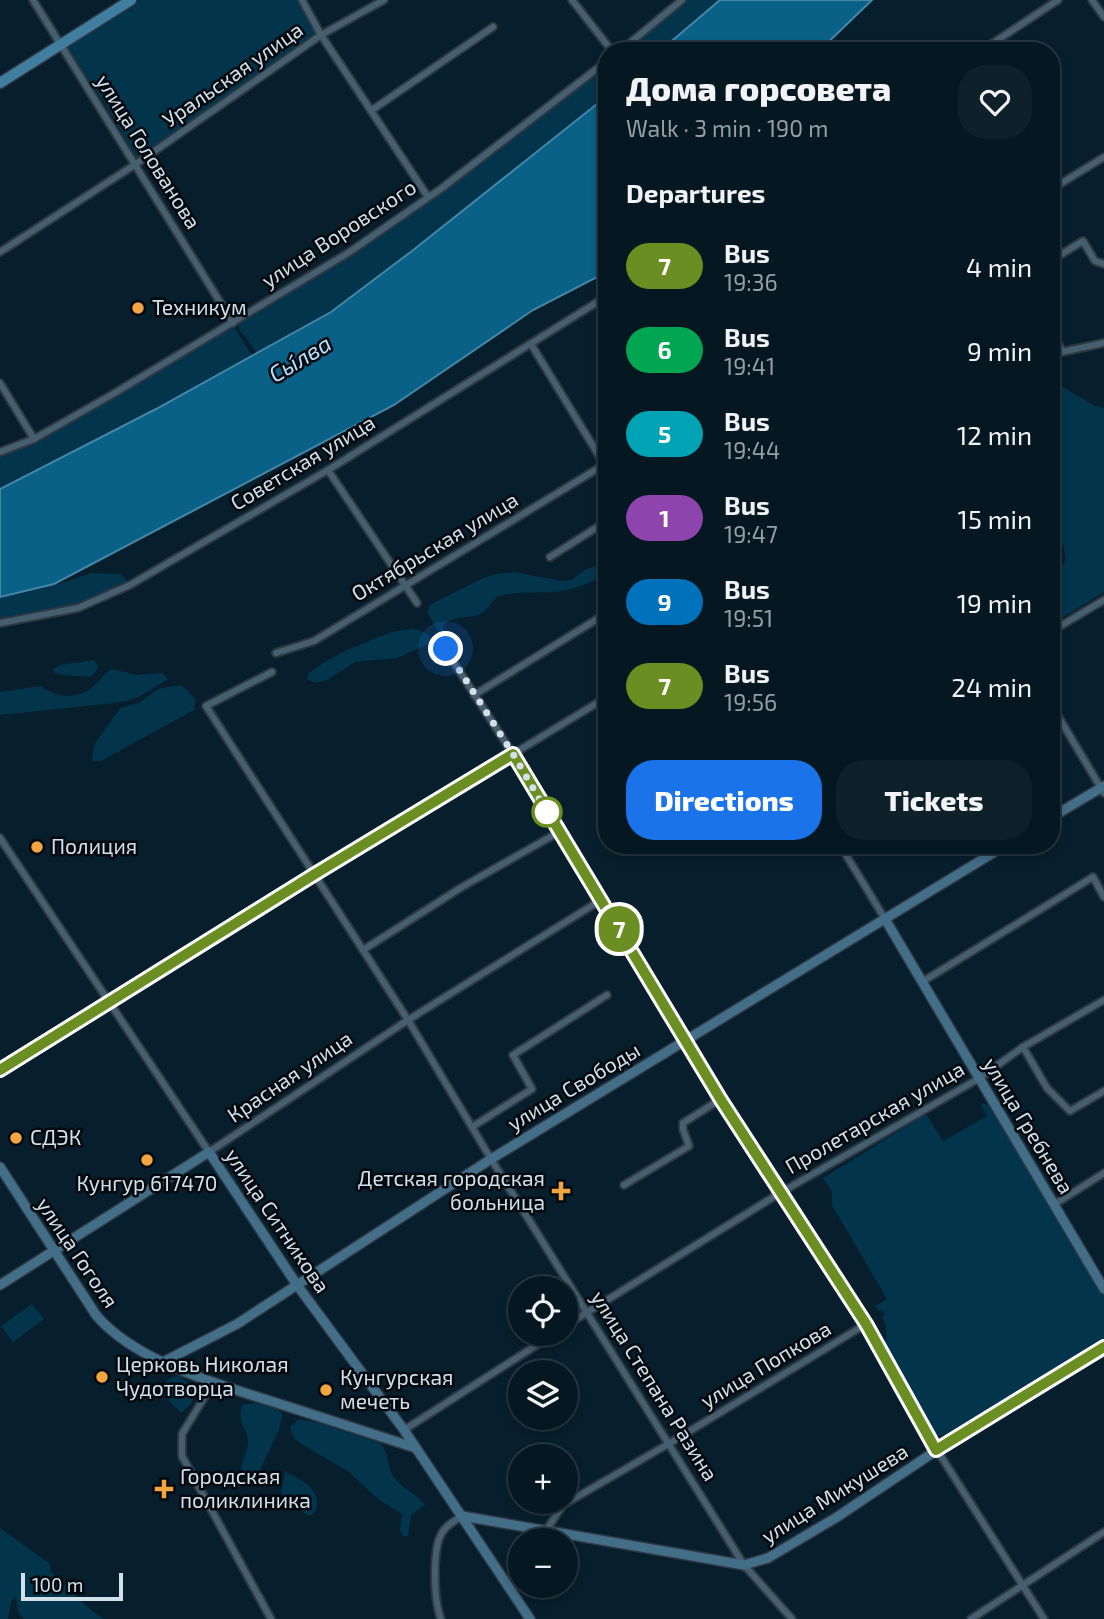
<!DOCTYPE html>
<meta charset="utf-8">
<style>
body{margin:0;font-family:"Exo 2",sans-serif;background:#0e202a;color:#f1f3f6;height:100vh;display:flex;flex-direction:column;font-size:26px;white-space:nowrap}
*{box-sizing:border-box;margin:0}
p{font-size:23px;color:#979fa5}
.icon{flex:none;width:38px;height:38px;fill:none;stroke:currentColor;stroke-width:2;stroke-linecap:round;stroke-linejoin:round}
.map{position:relative;flex:1;overflow:hidden}
.drawer{position:absolute;left:598px;top:42px;width:462px;height:812px;display:flex;flex-direction:column;background:#051721;border-radius:28px;box-shadow:0 4px 10px #0003,0 0 0 2px #26363f}
.drawer>*{flex:none}
.badge{padding:0 14px;border-radius:23px;font-size:24px;line-height:46px}
.tools{position:absolute;left:508px;top:1276px;display:grid;gap:14px}
.tools a{display:grid;place-items:center;width:70px;height:70px;border-radius:50%;background:#051721;box-shadow:0 4px 10px #0003,0 0 0 2px #26363f;font-size:35px}
.scale{position:absolute;left:21px;bottom:18px;width:102px;box-sizing:border-box;padding-left:7px;border:4px solid #d2e0e9;border-top:0;font-size:19px;line-height:24px;white-space:nowrap;color:#d2e0e9;-webkit-text-stroke:5px #02080e;paint-order:stroke}
.you{position:absolute;width:35px;height:35px;margin:-18px;border:5px solid #fff;border-radius:50%;background:#1a73e8;box-shadow:0 0 0 10px #1a73e833}
.map>.badge{position:absolute;translate:-50% -50%;box-shadow:0 0 0 4px #fff}
h2{padding:0 28px;font-size:26px;line-height:63px}
.round{display:grid;place-items:center;flex:none;width:74px;height:74px;border-radius:28px;background:#0e202a}
.summary{display:flex;align-items:center;justify-content:space-between;height:119px;padding:0 28px}
h1{font-size:33px;font-weight:800;line-height:52px}
.action{display:flex;gap:14px;margin-top:auto;padding:14px 28px}
.action a{flex:1;height:80px;border-radius:28px;background:#1a73e8;color:#fff;font-size:28px;font-weight:800;line-height:80px;text-align:center}
.action a+a{background:#0e202a;color:#f1f3f6}
ul{padding:0;list-style:none}
li{display:flex;align-items:center;gap:21px;height:84px;padding:0 28px}
li div{flex:1}
li b{display:block;font-size:26px}
li em{font-style:normal}
li .badge{min-width:77px;font-weight:700;text-align:center}
.map>svg:first-child{display:block}
.green{fill:#02344b}
.water{fill:#096188;stroke:#4587a5;stroke-width:2}
.lines{fill:none;stroke-linecap:round;stroke-linejoin:round}
.street-casing{stroke:#2e3843;stroke-width:10}
.secondary-casing{stroke:#2e3843;stroke-width:12}
.primary-casing{stroke:#2e3843;stroke-width:13}
.street{stroke:#465f6e;stroke-width:6}
.secondary{stroke:#436e87;stroke-width:9}
.primary{stroke:#407e9f;stroke-width:10}
.line-casing{stroke:#fff;stroke-width:16}
.line{stroke:#6b8e23;stroke-width:10}
.walk{stroke:#d2e0e9;stroke-width:7;stroke-dasharray:0 12.6}
.poi-dot{fill:#f2a541;stroke:#02080e;stroke-width:2.5}
.stop-dot{fill:#fff;stroke:#6b8e23;stroke-width:3.5}
.labels{text-anchor:middle;stroke-width:5;stroke-linejoin:round;paint-order:stroke}
.street-label{font-size:21px;fill:#d2e0e9;stroke:#02080e}
.poi-label{font-size:21px;fill:#d2e0e9;stroke:#02080e;text-anchor:start}
.water-label{font-size:23px;font-style:italic;fill:#b3e0fc;stroke:#02080e}
</style>
<div class="map">
<svg width="1104" height="1619" viewBox="0 0 1104 1619">
<rect width="100%" height="100%" fill="#071f2c"/>
<g class="green">
<path d="M139 0H299L317 33 138 160 106 106 66 46Z"/>
<path d="M684 0H720L660 51H623Z"/>
<path d="M607 63V96L412 251 331 312 257 353 239 329 238 322 348 253Z"/>
<path d="M233 325 252 356 156 409 0 489V455C82 424 158 370 233 325Z"/>
<path d="M1052 383H1056L1095 406 1104 408V592L1052 624V582L1066 560 1063 545 1052 530V425L1061 419 1052 411Z"/>
<path d="M607 562V575C592 581 577 589 561 591 543 594 519 591 502 595 490 598 490 611 478 615 465 619 455 615 443 625L446 638H442L427 612 431 604 483 578 497 574 514 572 562 581 571 580 585 570Z"/>
<path d="M91 573 121 574 127 581 121 587 70 607 38 615 0 618V597L59 584Z"/>
<path d="M411 629C421 630 429 632 433 642L397 658 355 662 327 680 315 683 307 679 308 674 323 663 345 651 391 632Z"/>
<path d="M94 660 97 664V670L91 677 62 675 55 673 53 669 61 665Z"/>
<path d="M112 669 136 675 162 673 168 679 139 697 123 702 0 715V692L41 686C58 699 78 700 95 685 101 679 105 673 112 669Z"/>
<path d="M174 686H182L196 699 194 710 101 761H92L94 745 120 708 139 703 158 689Z"/>
<path d="M983 1103 989 1106 1104 1293V1339L950 1434 937 1436 932 1432 918 1405 882 1350C888 1341 888 1327 882 1318L885 1313 882 1310 878 1311 875 1306 887 1299 832 1205V1192L823 1178 926 1114 943 1141 987 1116 981 1105Z"/>
<path d="M32 1304 44 1319 13 1342 1 1326Z"/>
<path d="M178 1376C196 1386 200 1400 181 1413L157 1388 172 1377Z"/>
<path d="M255 1403 272 1405 283 1414 279 1430 255 1480 243 1477C238 1463 247 1457 248 1444 249 1426 236 1426 242 1405Z"/>
<path d="M299 1419 319 1423 380 1443C389 1453 387 1463 392 1474 397 1486 416 1492 425 1505L411 1515 408 1536H403L400 1530 402 1514 379 1500 349 1472 298 1442 293 1436 290 1427Z"/>
<path d="M285 1471C303 1482 321 1487 316 1511L311 1515H307L281 1493Z"/>
<path d="M0 1528 50 1564 51 1572 92 1611 104 1619H24L18 1612 16 1596 12 1600 8 1619H0Z"/>
</g>
<g class="water">
<path d="M720 0H872L819 51H660Z"/>
<path d="M607 96V272L533 310 394 405 54 584 0 597V489L156 409 331 312 412 251Z"/>
</g>
<g class="lines">
<defs>
<g id="street">
<path d="M33 0 233 323"/>
<path d="M302 0 321 35 428 197"/>
<path d="M572 0 612 51"/>
<path d="M1092 0 1104 17"/>
<path d="M620 51 682 0"/>
<path d="M981 51 1058 0"/>
<path d="M372 110 493 27"/>
<path d="M1052 189 1104 157"/>
<path d="M0 252 136 164 321 35 384 0"/>
<path d="M1052 260 1083 241 1095 261 1104 264"/>
<path d="M1052 332 1062 351"/>
<path d="M531 344 607 469"/>
<path d="M1052 354 1104 343"/>
<path d="M0 383 34 439"/>
<path d="M0 452 34 439 113 394 348 253 442 188 607 61"/>
<path d="M328 470 417 603"/>
<path d="M550 557 607 521"/>
<path d="M0 623 78 608 130 585 328 470 607 296"/>
<path d="M1052 631 1104 600"/>
<path d="M445 649 513 754 607 697"/>
<path d="M276 653 314 641 607 463"/>
<path d="M272 672 206 706 408 1020 491 1159 744 1565 792 1619"/>
<path d="M474 695 607 613"/>
<path d="M1052 706 1104 793"/>
<path d="M0 838 209 1152 408 1020 601 900"/>
<path d="M840 845 885 919"/>
<path d="M363 950 462 887 559 832"/>
<path d="M922 982 1093 877 1104 897"/>
<path d="M686 1039 780 1193 866 1324 937 1450 1044 1619"/>
<path d="M1023 1047 1047 1088 1070 1111 1104 1091"/>
<path d="M472 1127 532 1089 513 1055 607 995"/>
<path d="M624 1185 689 1146 683 1129V1123L721 1099"/>
<path d="M1055 1204 1104 1173"/>
<path d="M565 1326 780 1193 978 1079 1023 1047 1104 1000"/>
<path d="M213 1383 182 1434V1456L271 1619"/>
<path d="M404 1430 554 1334"/>
<path d="M547 1529 563 1505 670 1443 866 1324"/>
<path d="M441 1619C434 1601 431 1545 444 1530 448 1524 456 1520 462 1516"/>
<path d="M971 1619 1104 1532"/>
</g>
<g id="secondary">
<path d="M1052 817 1104 786"/>
<path d="M885 919 1104 1289"/>
<path d="M0 1070 315 874 513 754 686 1039"/>
<path d="M0 1167 96 1315C136 1363 224 1386 283 1405 327 1419 372 1434 416 1448"/>
<path d="M0 1285 209 1152 297 1285 404 1430 530 1619"/>
<path d="M163 1362 237 1324 491 1159 1006 845"/>
<path d="M462 1516 744 1565 768 1558 837 1517 937 1450 1104 1347"/>
</g>
<path id="primary" d="M0 83 131 0"/>
</defs>
<use href="#street" class="street-casing"/>
<use href="#secondary" class="secondary-casing"/>
<use href="#primary" class="primary-casing"/>
<use href="#street" class="street"/>
<use href="#secondary" class="secondary"/>
<use href="#primary" class="primary"/>
</g>
<g class="lines">
<defs>
<path id="line" d="M0 1070 315 874 513 754 721 1100 866 1324 936 1450 1104 1347"/>
</defs>
<use href="#line" class="line-casing"/>
<use href="#line" class="line"/>
<path class="walk" d="M446 649 513 754 547 812"/>
</g>
<g class="poi-dot">
<circle cx="138" cy="308" r="7"/>
<circle cx="37" cy="847" r="7"/>
<circle cx="16" cy="1138" r="7"/>
<circle cx="147" cy="1160" r="7"/>
<path d="M557.5 1180.5h7v7h7v7h-7v7h-7v-7h-7v-7h7z"/>
<circle cx="102" cy="1377" r="7"/>
<circle cx="326" cy="1390" r="7"/>
<path d="M160.5 1478.5h7v7h7v7h-7v7h-7v-7h-7v-7h7z"/>
</g>
<circle class="stop-dot" cx="547" cy="812" r="14"/>
<g class="labels">
<g class="street-label">
<text transform="translate(233 75) rotate(-35)" y="7">Уральская улица</text>
<text transform="translate(148 152) rotate(58)" y="7">улица Голованова</text>
<text transform="translate(339 234) rotate(-33)" y="7">улица Воровского</text>
<text transform="translate(303 463) rotate(-31)" y="7">Советская улица</text>
<text transform="translate(435 547) rotate(-31)" y="7">Октябрьская улица</text>
<text transform="translate(290 1077) rotate(-34)" y="7">Красная улица</text>
<text transform="translate(574 1087) rotate(-31)" y="7">улица Свободы</text>
<text transform="translate(875 1118) rotate(-30)" y="7">Пролетарская улица</text>
<text transform="translate(1028 1126) rotate(59)" y="7">улица Гребнева</text>
<text transform="translate(277 1221) rotate(56)" y="7">улица Ситникова</text>
<text transform="translate(77 1253) rotate(56)" y="7">улица Гоголя</text>
<text transform="translate(766 1365) rotate(-31)" y="7">улица Попкова</text>
<text transform="translate(654 1386) rotate(58)" y="7">улица Степана Разина</text>
<text transform="translate(835 1494) rotate(-32)" y="7">улица Микушева</text>
</g>
<g class="poi-label">
<text x="152" y="315">Техникум</text>
<text x="51" y="854">Полиция</text>
<text x="30" y="1145">СДЭК</text>
<text x="545" y="1186" text-anchor="end">Детская городская<tspan x="545" dy="24">больница</tspan></text>
<text x="147" y="1191" text-anchor="middle">Кунгур 617470</text>
<text x="116" y="1372">Церковь Николая<tspan x="116" dy="24">Чудотворца</tspan></text>
<text x="340" y="1385">Кунгурская<tspan x="340" dy="24">мечеть</tspan></text>
<text x="180" y="1484">Городская<tspan x="180" dy="24">поликлиника</tspan></text>
</g>
<g class="water-label">
<text transform="translate(300 359) rotate(-31)" y="8">Сы́лва</text>
</g>
</g>
</svg>
<div class="tools">
<a><svg class="icon" aria-label="locate" viewBox="0 0 24 24"><circle cx="12" cy="12" r="6"/><path d="M12 2v4M12 18v4M2 12h4M18 12h4"/></svg></a>
<a><svg class="icon" aria-label="layers" viewBox="0 0 24 24"><path d="M12 4l9 5-9 5-9-5zM3 14l9 5 9-5"/></svg></a>
<a>+</a>
<a>−</a>
</div>
<div class="scale">100 m</div>
<div class="you" style="left:446px;top:649px"></div>
<b class="badge" style="left:619px;top:929px;background:#6b8e23;color:#fff">7</b>
<section class="drawer">
<div class="summary"><div><h1>Дома горсовета</h1><p>Walk · 3 min · 190 m</p></div><a class="round"><svg class="icon" aria-label="heart" viewBox="0 0 24 24"><path d="M12 20l-8-8c-3-5 5-10 8-4 3-6 11-1 8 4z"/></svg></a></div>
<h2>Departures</h2>
<ul>
<li><span class="badge" style="background:#6b8e23;color:#fff">7</span><div><b>Bus</b><p>19:36</p></div><em>4 min</em></li>
<li><span class="badge" style="background:#00a651;color:#fff">6</span><div><b>Bus</b><p>19:41</p></div><em>9 min</em></li>
<li><span class="badge" style="background:#00a3b4;color:#fff">5</span><div><b>Bus</b><p>19:44</p></div><em>12 min</em></li>
<li><span class="badge" style="background:#8e44ad;color:#fff">1</span><div><b>Bus</b><p>19:47</p></div><em>15 min</em></li>
<li><span class="badge" style="background:#0072bc;color:#fff">9</span><div><b>Bus</b><p>19:51</p></div><em>19 min</em></li>
<li><span class="badge" style="background:#6b8e23;color:#fff">7</span><div><b>Bus</b><p>19:56</p></div><em>24 min</em></li>
</ul>
<div class="action"><a>Directions</a><a>Tickets</a></div>
</section>
</div>
